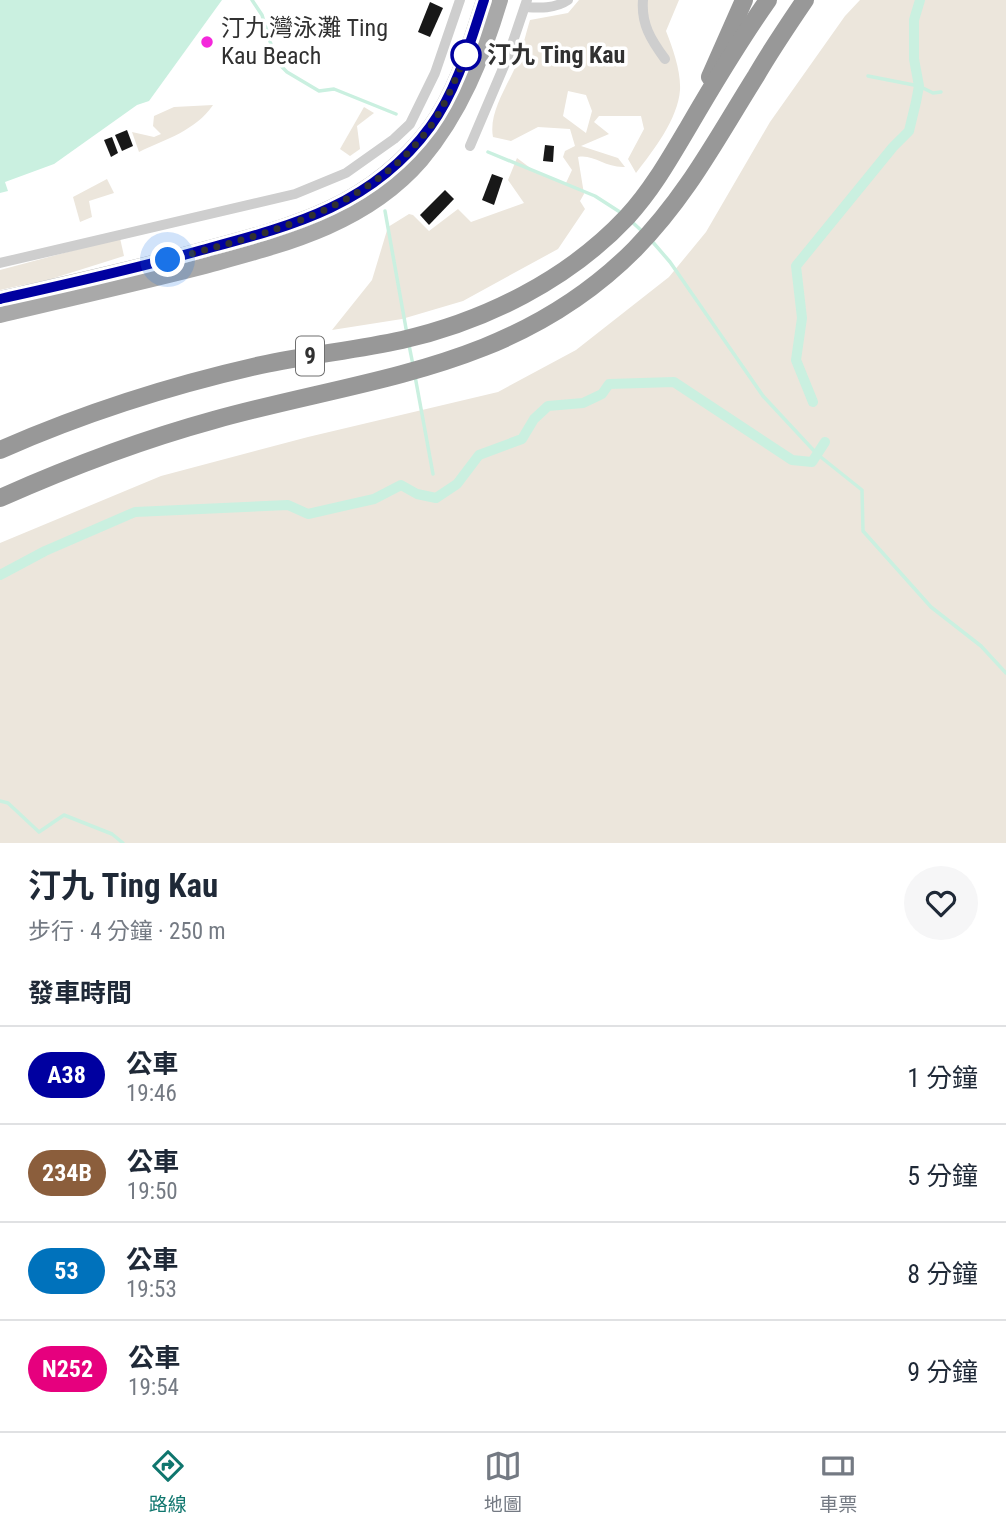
<!DOCTYPE html>
<html lang="zh-TW">
<meta charset="utf-8">
<style>
body{margin:0;font-family:"Roboto Condensed","Noto Sans TC",sans-serif;background:#f6f6f7;color:#1f2937;height:100vh;display:flex;flex-direction:column;font-size:26px;white-space:nowrap}
*{box-sizing:border-box;margin:0}
p{font-size:23px;color:#747a83}
.icon{flex:none;width:38px;height:38px;fill:none;stroke:currentColor;stroke-width:2;stroke-linecap:round;stroke-linejoin:round}
.map{position:relative;height:843px;overflow:hidden}
.drawer{display:flex;flex-direction:column;background:#fff;flex:1}
.drawer>*{flex:none}
.badge{padding:0 14px;border-radius:23px;font-size:24px;line-height:46px}
.you{position:absolute;width:35px;height:35px;margin:-18px;border:5px solid #fff;border-radius:50%;background:#1a73e8;box-shadow:0 0 0 10px #1a73e833}
.map>.badge{position:absolute;translate:-50% -50%;box-shadow:0 0 0 4px #fff}
h2{padding:0 28px;font-size:26px;line-height:63px}
.round{display:grid;place-items:center;flex:none;width:74px;height:74px;border-radius:37px;background:#f6f6f7}
.head{display:flex;align-items:center;justify-content:space-between;height:119px;padding:0 28px}
h1{font-size:33px;font-weight:700;line-height:52px}
ul{padding:0;list-style:none}
li{display:flex;align-items:center;gap:21px;height:98px;padding:0 28px;border-top:2px solid #e0e1e3}
li div{flex:1}
li b{display:block;font-size:26px}
li em{font-style:normal}
li .badge{min-width:77px;font-weight:700;text-align:center}
.tab-bar{display:flex;justify-content:space-around;align-items:center;height:98px;border-top:2px solid #e0e1e3;background:#fff;font-size:19px;color:#747a83}
.tab-bar a{display:grid;justify-items:center;gap:4px}
.tab-bar .active{color:#0f766e}
.map>svg:first-child{display:block}
.green{fill:#ece6dc;fill-rule:evenodd}
.water{fill:#caf0e0}
.lines{fill:none;stroke-linecap:round;stroke-linejoin:round}
.stream{stroke:#caf0e0;stroke-width:3.5}
.canal{stroke:#caf0e0;stroke-width:10}
.building{fill:#181818}
.minor{stroke:#cecece;stroke-width:10}
.primary{stroke:#a9a9a9;stroke-width:16}
.motorway{stroke:#989898;stroke-width:18}
.line-casing{stroke:#fff;stroke-width:16}
.line{stroke:#0000a0;stroke-width:10}
.walk{stroke:#313131;stroke-width:7;stroke-dasharray:0 12.6}
.poi-dot{fill:#f428db;stroke:#fff;stroke-width:2.5}
.stop-dot{fill:#fff;stroke:#0000a0;stroke-width:3.5}
.labels{text-anchor:middle;stroke-width:7;stroke-linejoin:round;paint-order:stroke}
.shield{fill:#fff;stroke:#6f6f6f;stroke-width:2}
.shield-label{font-size:23px;font-weight:bold;fill:#313131}
.poi-label{font-size:24px;fill:#313131;stroke:#fff;text-anchor:start}
.stop-label{font-size:24px;font-weight:bold;fill:#313131;stroke:#fff;text-anchor:start}
</style>
<div class="map">
<svg width="1006" height="843" viewBox="0 0 1006 843">
<rect width="100%" height="100%" fill="#fff"/>
<g class="green">
<path d="M579 0H679L666 31C673 49 681 71 680 90 678 119 653 151 636 173L628 159 644 129 641 116H599L594 122 609 134 581 146 618 158 625 167C605 168 594 154 578 157L584 194 580 201 585 209 558 249 463 301 402 319 332 330 372 280 388 227 409 214 413 215 429 231 458 209 471 222 524 203 508 180 517 158 537 173 566 183 572 170 563 157 565 151 575 146 570 129 538 127 511 141 493 137C488 111 510 83 519 58 523 46 526 33 530 20L568 13ZM568 91 586 95 592 111 586 133 563 116Z"/>
<path d="M860 0H1006V843H0V543L161 476 308 437 498 392 576 350 669 277 706 232 770 122 845 16Z"/>
<path d="M213 105C195 131 166 139 139 152L132 132 154 137 161 134 153 126 154 116 174 107Z"/>
<path d="M364 107 374 113 357 126 360 149 350 156 340 149Z"/>
<path d="M107 179 114 193 89 201 92 217 80 222 73 197Z"/>
<path d="M120 238 124 256 51 279 0 290V270Z"/>
</g>
<path class="water" d="M0 0H222L149 101 137 105 54 164 5 182 8 191 0 193Z"/>
<g class="lines">
<g class="stream">
<path d="M252 0 262 15 276 61 287 72 319 91 334 89 396 114"/>
<path d="M868 76 919 86 933 93 941 92"/>
<path d="M488 152 595 196 623 214"/>
<path d="M385 211 407 334"/>
<path d="M631 221 643 232"/>
<path d="M651 240 670 262 763 396 817 454 862 490 863 531 931 607 981 646 1006 673"/>
<path d="M409 345 413 365"/>
<path d="M415 376 433 474"/>
<path d="M0 801 8 803 39 832 64 815 112 834 123 843"/>
</g>
<g class="canal">
<path d="M813 402 796 360 802 318 796 266 893 147 909 131 916 102 919 86 914 59V20L920 0"/>
<path d="M0 575 45 551 135 512 288 505 308 514 374 499 401 485 417 494 436 498 457 484 479 455 522 439 534 419 548 406 583 403 602 394 609 384 674 382 792 460 812 462 825 442"/>
</g>
</g>
<g class="building">
<path d="M430 2 443 8 430 37 418 32Z"/>
<path d="M127 130 133 146 122 151 115 135Z"/>
<path d="M112 137 118 153 111 157 104 140Z"/>
<path d="M545 145 554 146 553 162 543 161Z"/>
<path d="M492 174 503 178 494 205 482 200Z"/>
<path d="M445 190 454 199 429 225 420 215Z"/>
</g>
<g class="lines">
<g class="minor">
<path d="M643 0C641 24 651 40 665 59"/>
<path d="M525 7C539 8 555 9 568 0"/>
<path d="M470 146 507 59 527 0"/>
<path d="M0 263 295 194 346 173 394 139 410 124 435 73 460 0"/>
</g>
<g class="primary">
<path d="M0 299C67 283 135 269 202 250 292 226 371 206 430 127 457 90 470 43 484 0"/>
<path d="M0 315C67 299 134 284 201 267 281 245 364 226 421 160 460 114 483 57 500 0"/>
</g>
<g class="motorway">
<path d="M710 77 744 0"/>
<path d="M0 450C84 413 172 385 261 365 308 355 356 350 402 340 485 321 568 280 627 217 652 190 670 158 689 126 714 83 740 40 768 0"/>
<path d="M0 498C70 467 141 440 214 420 368 377 515 370 635 249 687 196 717 138 756 76 771 50 788 25 805 0"/>
</g>
</g>
<g class="lines">
<defs>
<path id="line" d="M0 299C67 284 135 269 202 250 291 226 372 206 430 127 457 90 470 43 484 0"/>
</defs>
<use href="#line" class="line-casing"/>
<use href="#line" class="line"/>
<path class="walk" d="M168 260C266 233 366 213 430 127 446 105 455 79 466 55"/>
</g>
<circle class="poi-dot" cx="207" cy="42" r="7"/>
<circle class="stop-dot" cx="466" cy="55" r="14"/>
<g class="labels">
<rect class="shield" x="296" y="336.5" width="28" height="39" rx="5"/>
<g class="shield-label">
<text x="310" y="364">9</text>
</g>
<g class="poi-label">
<text x="221" y="36">汀九灣泳灘 Ting<tspan x="221" dy="28">Kau Beach</tspan></text>
</g>
<g class="stop-label">
<text x="487" y="63">汀九 Ting Kau</text>
</g>
</g>
</svg>
<div class="you" style="left:168px;top:260px"></div>
</div>
<section class="drawer">
<div class="head"><div><h1>汀九 Ting Kau</h1><p>步行 · 4 分鐘 · 250 m</p></div><a class="round"><svg class="icon" aria-label="heart" viewBox="0 0 24 24"><path d="M12 20l-8-8c-3-5 5-10 8-4 3-6 11-1 8 4z"/></svg></a></div>
<h2>發車時間</h2>
<ul>
<li><span class="badge" style="background:#0000a0;color:#fff">A38</span><div><b>公車</b><p>19:46</p></div><em>1 分鐘</em></li>
<li><span class="badge" style="background:#8b5e3c;color:#fff">234B</span><div><b>公車</b><p>19:50</p></div><em>5 分鐘</em></li>
<li><span class="badge" style="background:#0072bc;color:#fff">53</span><div><b>公車</b><p>19:53</p></div><em>8 分鐘</em></li>
<li><span class="badge" style="background:#e6007e;color:#fff">N252</span><div><b>公車</b><p>19:54</p></div><em>9 分鐘</em></li>
</ul>
</section>
<nav class="tab-bar">
<a class="active"><svg class="icon" aria-label="directions" viewBox="0 0 24 24"><path d="M12 3l9 9-9 9-9-9zM9 14v-3h6M13 9l2 2-2 2"/></svg>路線</a>
<a><svg class="icon" aria-label="map" viewBox="0 0 24 24"><path d="M3 6l6-2 6 2 6-2v14l-6 2-6-2-6 2zM9 4v14M15 6v14"/></svg>地圖</a>
<a><svg class="icon" aria-label="tickets" viewBox="0 0 24 24"><path d="M3 7h18v10H3zM15 7v10"/></svg>車票</a>
</nav>
